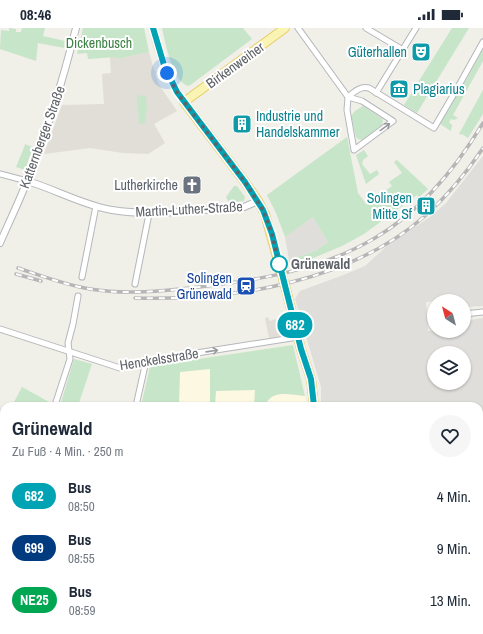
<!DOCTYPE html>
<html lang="de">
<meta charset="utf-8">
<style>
body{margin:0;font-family:"Archivo Narrow",sans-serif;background:#f6f6f7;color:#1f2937;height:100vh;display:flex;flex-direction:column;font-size:15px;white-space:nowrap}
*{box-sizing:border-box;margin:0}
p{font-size:13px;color:#747a83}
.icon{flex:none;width:22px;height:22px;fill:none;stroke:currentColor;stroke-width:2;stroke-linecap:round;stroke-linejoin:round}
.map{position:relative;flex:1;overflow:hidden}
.details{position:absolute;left:0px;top:374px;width:483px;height:232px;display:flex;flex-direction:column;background:#fff;border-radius:12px 12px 0 0;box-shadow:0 1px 3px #0004}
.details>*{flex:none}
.badge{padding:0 8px;border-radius:13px;font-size:14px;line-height:26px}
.needle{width:26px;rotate:324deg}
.buttons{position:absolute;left:427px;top:266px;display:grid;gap:8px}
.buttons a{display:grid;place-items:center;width:44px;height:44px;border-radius:50%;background:#fff;box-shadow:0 1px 3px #0004;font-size:20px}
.you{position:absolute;width:20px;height:20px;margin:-10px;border:3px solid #fff;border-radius:50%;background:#1a73e8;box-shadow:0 0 0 6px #1a73e833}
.map>.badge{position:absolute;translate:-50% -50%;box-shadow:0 0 0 2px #fff}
.round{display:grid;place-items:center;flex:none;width:42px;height:42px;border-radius:21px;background:#f6f6f7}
.head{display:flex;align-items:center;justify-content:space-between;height:68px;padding:0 12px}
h1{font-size:19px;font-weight:700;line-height:30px}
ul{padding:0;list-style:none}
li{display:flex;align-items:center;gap:12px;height:52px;padding:0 12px}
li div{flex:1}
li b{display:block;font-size:15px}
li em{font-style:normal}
li .badge{min-width:44px;font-weight:700;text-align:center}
.status{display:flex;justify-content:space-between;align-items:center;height:28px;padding:0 20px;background:#fff;direction:ltr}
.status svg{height:11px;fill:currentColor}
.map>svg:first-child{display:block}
.commercial{fill:#fcf8e2}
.industrial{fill:#dfdeda;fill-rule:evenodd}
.education{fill:#e0ded6}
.green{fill:#c7e5c9}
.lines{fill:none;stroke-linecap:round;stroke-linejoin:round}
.minor-casing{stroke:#b5b7bb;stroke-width:7}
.tertiary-casing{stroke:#b5b7bb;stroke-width:8}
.primary-casing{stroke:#e8ce6a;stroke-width:10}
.minor{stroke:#fff;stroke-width:5}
.tertiary{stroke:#fff;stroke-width:6}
.primary{stroke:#f9f3b4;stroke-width:8}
.rail-casing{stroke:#b6b6b7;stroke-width:3.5}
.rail{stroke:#fff;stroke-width:2;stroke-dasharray:6;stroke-linecap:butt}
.primary-bridge-casing{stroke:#e8ce6a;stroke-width:10;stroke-linecap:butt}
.primary-bridge{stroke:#f9f3b4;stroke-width:8}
.oneway{stroke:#97999c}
.line-casing{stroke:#fff;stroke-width:9}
.line{stroke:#00a3b4;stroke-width:6}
.walk{stroke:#5f6267;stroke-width:4;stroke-dasharray:0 7.2}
.stop-dot{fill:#fff;stroke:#00a3b4;stroke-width:2}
.labels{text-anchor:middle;stroke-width:4;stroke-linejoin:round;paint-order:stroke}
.park-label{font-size:14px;fill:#3c8244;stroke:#fff}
.culture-label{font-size:14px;fill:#0d838f;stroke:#fff;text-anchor:end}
.street-label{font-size:14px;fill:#5f6267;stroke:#fff}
.worship-label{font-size:14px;fill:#5b616d;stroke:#fff;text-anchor:end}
.stop-label{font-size:14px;font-weight:bold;fill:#5f6267;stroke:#fff;text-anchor:start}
.transit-label{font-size:14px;fill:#164399;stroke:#fff;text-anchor:end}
</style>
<div class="status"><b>08:46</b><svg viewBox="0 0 49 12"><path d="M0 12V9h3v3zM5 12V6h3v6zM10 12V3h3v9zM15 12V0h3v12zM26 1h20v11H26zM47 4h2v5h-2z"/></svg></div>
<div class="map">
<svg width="483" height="606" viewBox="0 0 483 606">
<rect width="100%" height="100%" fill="#f0efe8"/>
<g class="commercial">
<path d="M293 317 306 372V378H141L150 338Z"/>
<path d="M0 413 4 415V467L0 474Z"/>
<path d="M190 602H301L300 606H190Z"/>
</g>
<g class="industrial">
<path d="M483 128V278L464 279V273H458L457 271 426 274 428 303H464V293L483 290V523L479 516V378H321V359L295 271 300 263 346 246 365 238 388 217 430 189 446 175ZM434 325H464V355H434Z"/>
<path d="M313 189 328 214 315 223 289 232 285 209Z"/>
</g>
<g class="education">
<path d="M149 24 154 42 156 44 155 46 159 57 177 83 154 96 165 115 148 126 123 125 90 120 44 126 62 77 104 76 102 46 111 45 110 29H116L117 31Z"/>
<path d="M268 289 270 293 276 291 278 299 287 297 290 305 288 307 269 310 265 290Z"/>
</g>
<g class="green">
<path d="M9 0 16 1V4H21L22 0H45L43 8 65 13 64 20 38 15 36 33 0 21 1 2 9 3Z"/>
<path d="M83 0H144L149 24 117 31 116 29 88 31 87 25 77 26Z"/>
<path d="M162 0H243L252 11 189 58C173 56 165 13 162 0Z"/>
<path d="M452 0H469L417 85 404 77Z"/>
<path d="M483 21V33L453 87 458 90 454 92 451 91 449 94 452 97 451 103 440 96 468 49Z"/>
<path d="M483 62V86L468 110 462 106 461 107 459 106Z"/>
<path d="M146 67 147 85H145L146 95 139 96 137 68Z"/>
<path d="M363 78 381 90 383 92 382 97 362 112 358 111 356 109 351 88 355 83Z"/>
<path d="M347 109 358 165 366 176 392 158 389 154 402 145 394 134 397 132 428 161 419 169 417 167 364 206 342 218 292 239 289 232 315 223 328 214 313 189 285 209 276 185 267 167Z"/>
<path d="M24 116 33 119 25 142 16 139 25 117Z"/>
<path d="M364 122 368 128 363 132 362 136 370 146 377 142 379 146 366 156 356 127Z"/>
<path d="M234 158H237L245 169 244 173 229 175 226 169Z"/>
<path d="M293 317 305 368C291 367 273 361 266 376L262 374 261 378H254L255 362 216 363 215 378H210V341L180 344 179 378H141L150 338Z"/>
<path d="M74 331 92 336 78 378H60Z"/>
<path d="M22 359 51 375 52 378H12Z"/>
<path d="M4 467V537L0 545V474Z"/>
<path d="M4 557V602H17L22 606H0V563Z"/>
</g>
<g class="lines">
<defs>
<g id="minor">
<path d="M298 0 348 69 347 82 354 122 393 93 362 73 348 69"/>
<path d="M366 0 403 22"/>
<path d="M376 65 416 0"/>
<path d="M348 69C354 64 360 58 369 60L434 100 458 59 483 14"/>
<path d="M0 146 27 153"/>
<path d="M82 249 96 178"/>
<path d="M135 256 149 186"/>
<path d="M464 286 483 284"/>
<path d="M0 301 120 340 146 333 298 309"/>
<path d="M56 378V374L70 331 68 315 73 296 78 268"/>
<path d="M136 378 146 333"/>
<path d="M0 554 4 548"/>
<path d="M479 565 483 564"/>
<path d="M34 606 37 602"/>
</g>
<g id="tertiary">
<path d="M153 0C159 27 168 51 184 74"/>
<path d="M27 153C55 161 82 177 112 182 155 189 200 181 244 179L258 173"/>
<path d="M0 215C9 194 19 174 27 153 47 104 63 52 76 0"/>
</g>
<g id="primary">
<path d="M277 229 265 186 258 173 245 154 184 74 285 0"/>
<path d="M287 265 301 321 311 351 314 378"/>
<path d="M312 606V602"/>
</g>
</defs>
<use href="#minor" class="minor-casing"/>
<use href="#tertiary" class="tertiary-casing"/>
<use href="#primary" class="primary-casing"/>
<use href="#minor" class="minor"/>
<use href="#tertiary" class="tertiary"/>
<use href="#primary" class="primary"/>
<defs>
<g id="rail">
<path d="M18 240C42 248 65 257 90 261 126 267 163 263 199 259 259 252 321 242 375 210 421 183 456 140 483 95"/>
<path d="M16 246 41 253"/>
<path d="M135 270C233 273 351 254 426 187 448 167 467 144 483 120"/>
</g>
</defs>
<use href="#rail" class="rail-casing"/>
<use href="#rail" class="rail"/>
<defs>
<path id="primary-bridge" d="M277 229 287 265"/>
</defs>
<use href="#primary-bridge" class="primary-bridge-casing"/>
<use href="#primary-bridge" class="primary-bridge"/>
</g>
<defs><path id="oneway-shaft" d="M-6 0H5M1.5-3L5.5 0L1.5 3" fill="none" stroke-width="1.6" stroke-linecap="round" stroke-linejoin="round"/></defs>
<g class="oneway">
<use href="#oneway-shaft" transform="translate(385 99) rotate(-36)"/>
<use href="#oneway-shaft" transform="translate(212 323) rotate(-8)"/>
</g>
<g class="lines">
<defs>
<path id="line" d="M153 0 164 37 177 64 245 154 263 182 272 206 301 321 311 351 314 378"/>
</defs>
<use href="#line" class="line-casing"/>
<use href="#line" class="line"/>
<path class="walk" d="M167 45 178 66 245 154 263 182 272 206 280 240 279 236"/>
</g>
<defs>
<symbol id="theatre-square" viewBox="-11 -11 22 22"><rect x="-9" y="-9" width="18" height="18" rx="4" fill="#0f9aa8" stroke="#fff"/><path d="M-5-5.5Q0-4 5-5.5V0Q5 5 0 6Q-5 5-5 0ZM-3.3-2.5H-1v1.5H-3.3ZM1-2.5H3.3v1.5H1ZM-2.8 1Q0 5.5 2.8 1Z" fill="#fff"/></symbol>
<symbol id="museum-square" viewBox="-11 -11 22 22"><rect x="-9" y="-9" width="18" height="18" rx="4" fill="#0f9aa8" stroke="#fff"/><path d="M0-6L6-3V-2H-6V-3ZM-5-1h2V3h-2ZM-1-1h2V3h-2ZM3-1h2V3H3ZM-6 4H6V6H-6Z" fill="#fff"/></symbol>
<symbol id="building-square" viewBox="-11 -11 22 22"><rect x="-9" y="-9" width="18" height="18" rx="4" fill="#0f9aa8" stroke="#fff"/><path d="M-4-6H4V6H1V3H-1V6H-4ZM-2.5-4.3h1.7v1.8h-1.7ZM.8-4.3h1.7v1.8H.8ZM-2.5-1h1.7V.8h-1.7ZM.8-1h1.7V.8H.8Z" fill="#fff"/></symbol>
<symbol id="church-square" viewBox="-11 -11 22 22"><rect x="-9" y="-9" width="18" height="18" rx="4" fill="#6b7280" stroke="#fff"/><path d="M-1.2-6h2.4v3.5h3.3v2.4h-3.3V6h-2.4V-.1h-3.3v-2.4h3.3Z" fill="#fff"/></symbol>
<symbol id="station-square" viewBox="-11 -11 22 22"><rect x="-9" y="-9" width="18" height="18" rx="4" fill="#1a4fb4" stroke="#fff"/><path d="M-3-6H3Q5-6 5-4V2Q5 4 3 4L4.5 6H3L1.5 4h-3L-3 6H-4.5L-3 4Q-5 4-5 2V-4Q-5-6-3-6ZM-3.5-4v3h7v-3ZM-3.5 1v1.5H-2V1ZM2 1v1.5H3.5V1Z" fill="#fff"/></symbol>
</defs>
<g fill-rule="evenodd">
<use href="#theatre-square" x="410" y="13" width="22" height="22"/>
<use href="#museum-square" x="388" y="50" width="22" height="22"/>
<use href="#building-square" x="231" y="85" width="22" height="22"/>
<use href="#church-square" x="181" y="146" width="22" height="22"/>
<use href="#building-square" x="415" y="167" width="22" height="22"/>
<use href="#station-square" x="235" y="247" width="22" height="22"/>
</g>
<circle class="stop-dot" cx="279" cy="236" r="8"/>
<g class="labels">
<g class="park-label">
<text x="99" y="20">Dickenbusch</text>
</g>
<g class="culture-label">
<text x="407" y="29">Güterhallen</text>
<text x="413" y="66" text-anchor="start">Plagiarius</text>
<text x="256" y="93" text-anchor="start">Industrie und<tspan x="256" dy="16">Handelskammer</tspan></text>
<text x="412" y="175">Solingen<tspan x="412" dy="16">Mitte Sf</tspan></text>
</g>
<g class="street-label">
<text transform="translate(235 37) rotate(-36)" y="5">Birkenweiher</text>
<text transform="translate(42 109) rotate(-70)" y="5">Katternberger Straße</text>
<text transform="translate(189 181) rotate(-3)" y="5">Martin-Luther-Straße</text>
<text transform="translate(159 331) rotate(-9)" y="5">Henckelsstraße</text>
</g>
<g class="worship-label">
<text x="178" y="162">Lutherkirche</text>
</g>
<g class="stop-label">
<text x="291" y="241">Grünewald</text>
</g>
<g class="transit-label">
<text x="232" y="255">Solingen<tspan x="232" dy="16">Grünewald</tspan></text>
</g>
</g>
</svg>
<div class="buttons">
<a><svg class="needle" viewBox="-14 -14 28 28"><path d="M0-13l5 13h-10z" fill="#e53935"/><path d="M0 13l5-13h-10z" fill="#747a83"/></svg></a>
<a><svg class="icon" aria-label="layers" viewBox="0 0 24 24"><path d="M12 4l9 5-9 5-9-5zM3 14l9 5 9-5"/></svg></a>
</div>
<div class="you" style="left:167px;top:45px"></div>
<b class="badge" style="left:295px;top:297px;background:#00a3b4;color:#fff">682</b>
<section class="details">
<div class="head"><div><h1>Grünewald</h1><p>Zu Fuß · 4 Min. · 250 m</p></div><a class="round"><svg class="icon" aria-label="heart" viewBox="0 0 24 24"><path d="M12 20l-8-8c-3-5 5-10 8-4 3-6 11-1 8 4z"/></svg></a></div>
<ul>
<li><span class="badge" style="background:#00a3b4;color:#fff">682</span><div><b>Bus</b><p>08:50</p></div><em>4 Min.</em></li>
<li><span class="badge" style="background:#003b80;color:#fff">699</span><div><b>Bus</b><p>08:55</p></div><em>9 Min.</em></li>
<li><span class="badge" style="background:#00a651;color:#fff">NE25</span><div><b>Bus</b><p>08:59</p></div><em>13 Min.</em></li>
</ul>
</section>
</div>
